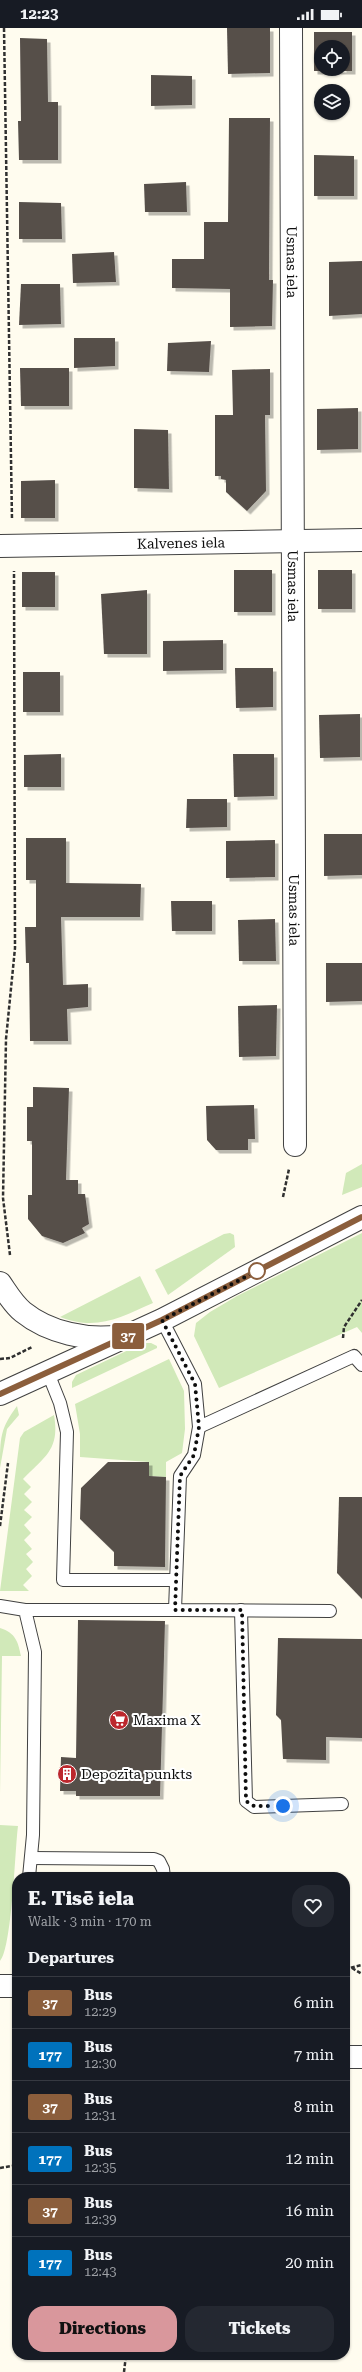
<!DOCTYPE html>
<meta charset="utf-8">
<style>
body{margin:0;font-family:"Roboto Serif",serif;background:#242831;color:#f1f3f6;height:100vh;display:flex;flex-direction:column;font-size:15px;white-space:nowrap}
*{box-sizing:border-box;margin:0}
p{font-size:13px;color:#9ea1a6}
.icon{flex:none;width:22px;height:22px;fill:none;stroke:currentColor;stroke-width:2;stroke-linecap:round;stroke-linejoin:round}
.map{position:relative;flex:1;overflow:hidden}
.drawer{position:absolute;left:12px;top:1844px;width:338px;height:488px;display:flex;flex-direction:column;background:#171b24;border-radius:16px;box-shadow:0 1px 3px #0004}
.drawer>*{flex:none}
.badge{padding:0 8px;border-radius:3px;font-size:14px;line-height:26px}
.fabs{position:absolute;left:314px;top:12px;display:grid;gap:8px}
.fabs a{display:grid;place-items:center;width:36px;height:36px;border-radius:50%;background:#171b24;box-shadow:0 1px 3px #0004;font-size:20px}
.you{position:absolute;width:20px;height:20px;margin:-10px;border:3px solid #fff;border-radius:50%;background:#1a73e8;box-shadow:0 0 0 6px #1a73e833}
.map>.badge{position:absolute;translate:-50% -50%;box-shadow:0 0 0 2px #fff}
h2{padding:0 16px;font-size:15px;line-height:36px}
.round{display:grid;place-items:center;flex:none;width:42px;height:42px;border-radius:16px;background:#242831}
.summary{display:flex;align-items:center;justify-content:space-between;height:68px;padding:0 16px}
h1{font-size:19px;font-weight:800;line-height:30px}
.cta{display:flex;gap:8px;margin-top:auto;padding:8px 16px}
.cta a{flex:1;height:46px;border-radius:16px;background:#d9979c;color:#111;font-size:16px;font-weight:800;line-height:46px;text-align:center}
.cta a+a{background:#242831;color:#f1f3f6}
ul{padding:0;list-style:none}
li{display:flex;align-items:center;gap:12px;height:52px;padding:0 16px;border-top:1px solid #363941}
li div{flex:1}
li b{display:block;font-size:15px}
li em{font-style:normal}
li .badge{min-width:44px;font-weight:700;text-align:center}
.status{display:flex;justify-content:space-between;align-items:center;height:28px;padding:0 20px;background:#171b24;direction:ltr}
.status svg{height:11px;fill:currentColor}
.map>svg:first-child{display:block}
.green{fill:#d1e9b9}
.building{fill:#564f4a;fill-rule:evenodd;filter:url(#shadow)}
.lines{fill:none;stroke-linecap:round;stroke-linejoin:round}
.lane-casing{stroke:#414141;stroke-width:14}
.street-casing{stroke:#414141;stroke-width:24}
.path{stroke:#303030;stroke-width:2.5;stroke-dasharray:4 2;stroke-linecap:butt}
.lane{stroke:#fff;stroke-width:12}
.street{stroke:#fff;stroke-width:22}
.line-casing{stroke:#fff;stroke-width:9}
.line{stroke:#8b5e3c;stroke-width:6}
.walk{stroke:#0e0e0e;stroke-width:4;stroke-dasharray:0 7.2}
.stop-dot{fill:#fff;stroke:#8b5e3c;stroke-width:2}
.labels{text-anchor:middle;stroke-width:4;stroke-linejoin:round;paint-order:stroke}
.street-label{font-size:14px;fill:#0e0e0e;stroke:#fff}
.poi-label{font-size:14px;fill:#0e0e0e;stroke:#fff;text-anchor:start}
</style>
<div class="status"><b>12:23</b><svg viewBox="0 0 49 12"><path d="M0 12V9h3v3zM5 12V6h3v6zM10 12V3h3v9zM15 12V0h3v12zM26 1h20v11H26zM47 4h2v5h-2z"/></svg></div>
<div class="map">
<svg width="362" height="2344" viewBox="0 0 362 2344">
<defs>
<filter id="shadow"><feDropShadow dx="3.5" dy="3.5" stdDeviation="0" flood-color="#0004"/></filter>
</defs>
<rect width="100%" height="100%" fill="#fffcef"/>
<g class="green">
<path d="M362 1136V1159L342 1167 346 1145Z"/>
<path d="M230 1205 234 1207 235 1219 168 1267 155 1242 224 1206Z"/>
<path d="M362 1205V1305L357 1299 219 1360 194 1308 196 1295 210 1284 237 1268Z"/>
<path d="M140 1248 153 1275C119 1290 97 1303 60 1289Z"/>
<path d="M143 1315H151L157 1318V1320L72 1360V1354L76 1347Z"/>
<path d="M169 1331 184 1363 185 1401 182 1425 166 1434V1449L149 1448V1434L80 1429V1406L75 1376Z"/>
<path d="M17 1378 19 1387 7 1401 0 1440C0 1410 0 1401 17 1378Z"/>
<path d="M54 1387C60 1422 45 1428 23 1451L31 1459 24 1466 32 1474 24 1482 32 1489 24 1497 31 1505 24 1512 32 1521 26 1526 33 1534 26 1541 32 1548 23 1557 29 1563H0L20 1410 24 1404Z"/>
<path d="M0 1600C16 1605 18 1614 21 1628H2L0 1767Z"/>
<path d="M0 1797 18 1798C15 1821 12 1921 0 1933Z"/>
</g>
<g class="building">
<path d="M227 0H270V45L228 46Z"/>
<path d="M314 4H352V43H314ZM321 19H343V41H321Z"/>
<path d="M20 10 47 11 48 74H58V132H19L18 93H21Z"/>
<path d="M151 47 192 48V77L151 78Z"/>
<path d="M229 90H270L269 252H273L272 298 230 299V261L172 260V231H204V194H228Z"/>
<path d="M314 127 354 128V168H314Z"/>
<path d="M186 154 187 184H145L144 156Z"/>
<path d="M19 174 61 175 62 211H19Z"/>
<path d="M114 224 116 254 73 255 72 226Z"/>
<path d="M362 233V286L329 288V234Z"/>
<path d="M21 256H60L61 296 19 297Z"/>
<path d="M74 310H115V338L74 340Z"/>
<path d="M211 313 209 344 167 343 168 315Z"/>
<path d="M20 340H69V378H21Z"/>
<path d="M270 341V387H265L266 463 247 483 226 464V452L221 451V448H215V387H233L232 342Z"/>
<path d="M358 380V421L317 422V381Z"/>
<path d="M134 401 168 402 169 461 134 460Z"/>
<path d="M55 452V490H21V453Z"/>
<rect x="234" y="542" width="38" height="42"/>
<rect x="318" y="542" width="34" height="39"/>
<rect x="22" y="544" width="33" height="35"/>
<path d="M147 562V626H104L101 566Z"/>
<path d="M223 612V642L163 643V613Z"/>
<path d="M235 640H273V679L236 680Z"/>
<rect x="23" y="644" width="37" height="40"/>
<path d="M360 686V729L320 730 319 687Z"/>
<path d="M61 726V759H24V727Z"/>
<path d="M233 726H274V768L234 769Z"/>
<path d="M187 771H227V799L186 800Z"/>
<path d="M324 806H362V847L324 848Z"/>
<path d="M26 810H66V855L141 856 140 889H61L63 957 88 956V979L67 981 68 1013H30L29 935H26L25 899H36V852H26Z"/>
<path d="M275 812V849L226 850V813Z"/>
<path d="M171 873H212V903H172Z"/>
<path d="M275 891 276 933H239L238 892Z"/>
<path d="M326 935H362V973L326 974Z"/>
<path d="M277 977 276 1028 239 1029 238 978Z"/>
<path d="M33 1059 69 1060 66 1152H78V1166H85L89 1196 82 1200 85 1205 63 1215 42 1208 28 1191V1167H32V1113H27V1079H33Z"/>
<path d="M254 1077 255 1111H248V1122H216L207 1112 206 1078Z"/>
<path d="M108 1434H149V1448L166 1449 165 1539 114 1538V1524L80 1491 81 1460Z"/>
<path d="M339 1469H362V1571L337 1545Z"/>
<path d="M78 1592 165 1593 160 1768H76V1763H60L61 1729 76 1730Z"/>
<path d="M278 1610 362 1611V1710L326 1709V1732L283 1731 281 1692 276 1687Z"/>
</g>
<g class="lines">
<defs>
<g id="lane">
<path d="M162 1292 195 1356 199 1399 354 1328 362 1337"/>
<path d="M48 1345 60 1375 67 1404 63 1552H176"/>
<path d="M199 1399 194 1427 180 1448 175 1582 330 1583"/>
<path d="M0 1578 25 1582 35 1624 33 1807 29 1849"/>
<path d="M25 1582H175"/>
<path d="M241 1582 246 1773 254 1779 342 1776"/>
<path d="M31 1830 154 1831 159 1833 163 1841 164 1849"/>
</g>
<g id="street">
<path id="s1" d="M291 0 295 1117"/>
<path id="s2" d="M0 518 362 512"/>
<path d="M0 1255C7 1265 13 1276 23 1284 49 1305 88 1313 120 1308"/>
<path d="M0 1366 162 1292 362 1189"/>
<path d="M0 1958H17"/>
<path d="M345 2029H362"/>
</g>
</defs>
<use href="#lane" class="lane-casing"/>
<use href="#street" class="street-casing"/>
<g class="path">
<path d="M4 0 12 492"/>
<path d="M283 1169 289 1141"/>
<path d="M10 1227 3 1170 6 1011 15 920 14 543"/>
<path d="M343 1310 344 1299 362 1272"/>
<path d="M0 1331 10 1330 32 1319"/>
<path d="M0 1498 8 1435"/>
<path d="M352 1940 362 1946"/>
<path d="M345 1941 362 1937"/>
<path d="M0 2140 17 2137"/>
<path d="M124 2344 126 2327"/>
</g>
<use href="#lane" class="lane"/>
<use href="#street" class="street"/>
</g>
<g class="lines">
<defs>
<path id="line" d="M0 1366 162 1292 362 1189"/>
</defs>
<use href="#line" class="line-casing"/>
<use href="#line" class="line"/>
<path class="walk" d="M257 1243 162 1292 195 1356 199 1399 194 1427 180 1448 175 1582H242L246 1773 254 1778H283"/>
</g>
<defs>
<symbol id="supermarket-disc" viewBox="-11 -11 22 22"><circle r="9.5" fill="#bc272d" stroke="#fff"/><path d="M-6-5.5h2.5l.6 2H6L4.5 2H-2.5L-4.4-4H-6ZM-1.5 3.2a1.3 1.3 0 1 0 .1 0ZM3 3.2a1.3 1.3 0 1 0 .1 0Z" fill="#fff"/></symbol>
<symbol id="building-disc" viewBox="-11 -11 22 22"><circle r="9.5" fill="#bc272d" stroke="#fff"/><path d="M-4-6H4V6H1V3H-1V6H-4ZM-2.5-4.3h1.7v1.8h-1.7ZM.8-4.3h1.7v1.8H.8ZM-2.5-1h1.7V.8h-1.7ZM.8-1h1.7V.8H.8Z" fill="#fff"/></symbol>
</defs>
<g fill-rule="evenodd">
<use href="#supermarket-disc" x="108" y="1681" width="22" height="22"/>
<use href="#building-disc" x="56" y="1735" width="22" height="22"/>
</g>
<circle class="stop-dot" cx="257" cy="1243" r="8"/>
<g class="labels">
<g class="street-label">
<text dy="5" stroke="none"><textPath href="#s1" startOffset="234">Usmas iela</textPath></text>
<text dy="5" stroke="none"><textPath href="#s2" startOffset="181">Kalvenes iela</textPath></text>
<text dy="5" stroke="none"><textPath href="#s1" startOffset="558">Usmas iela</textPath></text>
<text dy="5" stroke="none"><textPath href="#s1" startOffset="882">Usmas iela</textPath></text>
</g>
<g class="poi-label">
<text x="133" y="1697">Maxima X</text>
<text x="81" y="1751">Depozīta punkts</text>
</g>
</g>
</svg>
<div class="fabs">
<a><svg class="icon" aria-label="locate" viewBox="0 0 24 24"><circle cx="12" cy="12" r="6"/><path d="M12 2v4M12 18v4M2 12h4M18 12h4"/></svg></a>
<a><svg class="icon" aria-label="layers" viewBox="0 0 24 24"><path d="M12 4l9 5-9 5-9-5zM3 14l9 5 9-5"/></svg></a>
</div>
<div class="you" style="left:283px;top:1778px"></div>
<b class="badge" style="left:128px;top:1308px;background:#8b5e3c;color:#fff">37</b>
<section class="drawer">
<div class="summary"><div><h1>E. Tisē iela</h1><p>Walk · 3 min · 170 m</p></div><a class="round"><svg class="icon" aria-label="heart" viewBox="0 0 24 24"><path d="M12 20l-8-8c-3-5 5-10 8-4 3-6 11-1 8 4z"/></svg></a></div>
<h2>Departures</h2>
<ul>
<li><span class="badge" style="background:#8b5e3c;color:#fff">37</span><div><b>Bus</b><p>12:29</p></div><em>6 min</em></li>
<li><span class="badge" style="background:#0072bc;color:#fff">177</span><div><b>Bus</b><p>12:30</p></div><em>7 min</em></li>
<li><span class="badge" style="background:#8b5e3c;color:#fff">37</span><div><b>Bus</b><p>12:31</p></div><em>8 min</em></li>
<li><span class="badge" style="background:#0072bc;color:#fff">177</span><div><b>Bus</b><p>12:35</p></div><em>12 min</em></li>
<li><span class="badge" style="background:#8b5e3c;color:#fff">37</span><div><b>Bus</b><p>12:39</p></div><em>16 min</em></li>
<li><span class="badge" style="background:#0072bc;color:#fff">177</span><div><b>Bus</b><p>12:43</p></div><em>20 min</em></li>
</ul>
<div class="cta"><a>Directions</a><a>Tickets</a></div>
</section>
</div>
